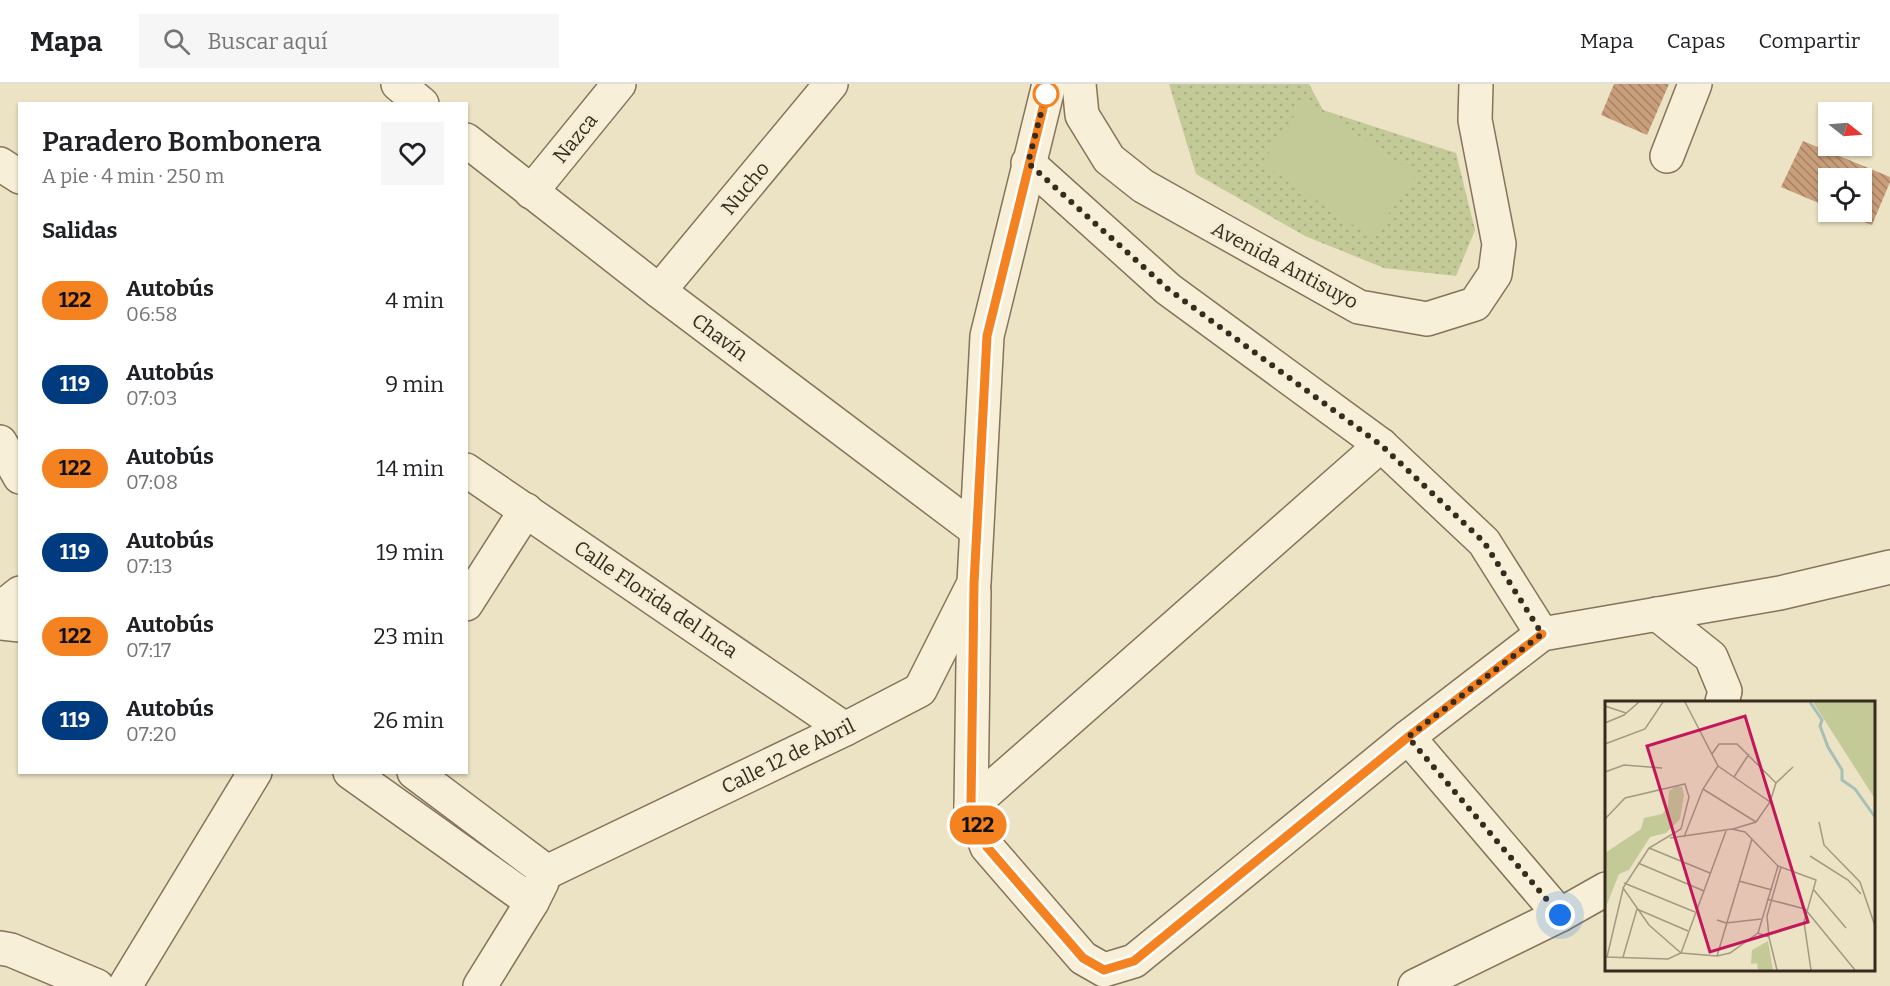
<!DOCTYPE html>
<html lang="es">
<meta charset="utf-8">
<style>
body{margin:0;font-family:Bitter,serif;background:#f6f6f6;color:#202124;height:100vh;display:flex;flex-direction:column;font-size:22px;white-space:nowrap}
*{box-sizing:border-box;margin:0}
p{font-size:20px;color:#757577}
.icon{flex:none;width:33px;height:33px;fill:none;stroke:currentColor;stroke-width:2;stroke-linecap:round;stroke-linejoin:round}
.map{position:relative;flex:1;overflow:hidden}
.side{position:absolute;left:18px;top:18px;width:450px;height:672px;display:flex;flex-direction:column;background:#fff;border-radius:0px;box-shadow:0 2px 4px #0004}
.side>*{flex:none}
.badge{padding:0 12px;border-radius:20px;font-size:21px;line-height:39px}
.needle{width:39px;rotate:107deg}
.buttons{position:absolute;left:1818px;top:18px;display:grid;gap:12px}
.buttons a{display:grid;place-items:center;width:54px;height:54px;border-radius:0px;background:#fff;box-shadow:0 2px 4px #0004;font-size:30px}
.you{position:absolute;width:30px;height:30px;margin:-15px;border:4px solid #fff;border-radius:50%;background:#1a73e8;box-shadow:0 0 0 9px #1a73e833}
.map>.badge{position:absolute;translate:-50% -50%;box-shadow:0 0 0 3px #fff}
h2{padding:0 24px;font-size:22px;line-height:54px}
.round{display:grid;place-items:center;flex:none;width:63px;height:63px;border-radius:0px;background:#f6f6f6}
.head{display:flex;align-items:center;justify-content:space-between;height:102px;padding:0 24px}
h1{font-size:28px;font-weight:600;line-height:45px}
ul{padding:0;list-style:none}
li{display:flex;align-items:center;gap:18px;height:84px;padding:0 24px}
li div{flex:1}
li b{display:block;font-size:22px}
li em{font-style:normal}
li .badge{min-width:66px;font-weight:700;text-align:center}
header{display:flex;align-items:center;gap:36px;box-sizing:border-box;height:84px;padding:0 30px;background:#fff;border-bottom:2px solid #e0e0e0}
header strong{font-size:28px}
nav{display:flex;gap:33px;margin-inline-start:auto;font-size:21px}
.search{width:420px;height:54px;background:#f6f6f6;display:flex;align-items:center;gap:15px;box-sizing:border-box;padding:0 21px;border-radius:0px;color:#757577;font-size:22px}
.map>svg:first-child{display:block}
.grass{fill:url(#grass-dots)}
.garden{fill:#c3ca98}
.building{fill:url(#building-back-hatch)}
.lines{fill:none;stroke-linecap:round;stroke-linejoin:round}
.minor-casing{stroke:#86735b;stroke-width:36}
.tertiary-casing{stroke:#86735b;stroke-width:36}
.minor{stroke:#f7efd7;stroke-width:33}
.tertiary{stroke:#f7efd7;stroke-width:33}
.line-casing{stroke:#fff;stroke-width:14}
.line{stroke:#f58220;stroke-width:9}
.walk{stroke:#372b1e;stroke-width:6;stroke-dasharray:0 10.8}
.stop-dot{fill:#fff;stroke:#f58220;stroke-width:3}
.labels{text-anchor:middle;stroke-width:5;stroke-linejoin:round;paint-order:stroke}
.street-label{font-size:20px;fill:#372b1e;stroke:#f4ecd3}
.inset-river{fill:none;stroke:#a6c0b9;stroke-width:3}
.inset-road{fill:none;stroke:#a49982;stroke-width:1.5}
.view{fill:#c2185b;fill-opacity:0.15;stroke:#c2185b;stroke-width:3}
.inset-edge{fill:none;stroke:#372b1e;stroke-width:3}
</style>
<header>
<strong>Mapa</strong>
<div class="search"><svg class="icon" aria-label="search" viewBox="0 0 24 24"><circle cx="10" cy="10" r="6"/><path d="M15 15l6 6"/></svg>Buscar aquí</div>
<nav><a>Mapa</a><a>Capas</a><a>Compartir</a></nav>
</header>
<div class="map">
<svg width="1890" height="902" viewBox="0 0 1890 902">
<defs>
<pattern id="grass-dots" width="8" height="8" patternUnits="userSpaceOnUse" patternTransform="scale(1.5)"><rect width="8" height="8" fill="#c3ca98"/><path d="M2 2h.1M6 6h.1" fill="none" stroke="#a8ae83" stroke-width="1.8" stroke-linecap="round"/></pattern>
<pattern id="building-back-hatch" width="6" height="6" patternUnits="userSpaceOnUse" patternTransform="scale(1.5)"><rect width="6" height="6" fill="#c99e7b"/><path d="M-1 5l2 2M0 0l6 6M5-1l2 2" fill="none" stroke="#a48164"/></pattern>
</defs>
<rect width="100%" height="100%" fill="#ece2c4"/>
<path class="grass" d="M1169 0H1309L1323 26 1456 69 1475 146 1456 192 1384 184 1305 152 1196 90Z"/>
<path class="garden" d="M1305 16 1416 90 1372 154 1262 79Z"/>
<g class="building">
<path d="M1614 0H1669L1647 51 1601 31Z"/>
<path d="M1803 57 1890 93V98L1872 141 1839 128H1862V94H1828V123L1781 103Z"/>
</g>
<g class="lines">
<defs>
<g id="minor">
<path d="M398 0 422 20"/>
<path d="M466 56 659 207 976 446"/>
<path d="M1667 72 1695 0"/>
<path d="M1028 79 1168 205 1381 361 1484 458 1542 550 1780 509 1890 483"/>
<path d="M0 80 20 93"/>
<path d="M531 108 619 0"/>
<path d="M659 207 831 0"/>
<path d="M466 386 845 645"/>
<path d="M974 507 971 722 987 763 1083 874 1104 886 1134 877 1408 653 1542 550"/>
<path d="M466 520 526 426"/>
<path d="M1657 530 1711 573 1725 607 1722 618"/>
<path d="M0 539 20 541"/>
<path d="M1408 653 1560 831"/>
<path d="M350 688 532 818"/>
<path d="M414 688 547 788"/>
<path d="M971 722 1381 361"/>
<path d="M547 788 845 645 920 606 974 499 987 252 1049 0"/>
<path d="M0 864 11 866 97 902"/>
<path d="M125 902 255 688"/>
<path d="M480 902 532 818 542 798"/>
<path d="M1415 902 1560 831 1606 805"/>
</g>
<g id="tertiary">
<path d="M1079 0 1082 31 1109 75 1143 102 1359 223 1427 235 1475 220 1495 190 1499 160 1475 36 1476 0"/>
<path d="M0 358 20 393"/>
<path d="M0 525 20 509"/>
</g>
</defs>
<use href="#minor" class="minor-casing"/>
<use href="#tertiary" class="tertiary-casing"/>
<use href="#minor" class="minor"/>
<use href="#tertiary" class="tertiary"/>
</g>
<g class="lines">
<defs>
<path id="line" d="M1049 0 987 252 974 500 971 722 987 763 1083 874 1104 886 1134 877 1408 653 1542 550"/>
</defs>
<use href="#line" class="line-casing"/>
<use href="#line" class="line"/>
<path class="walk" d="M1046 10 1028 79 1168 205 1381 361 1484 458 1542 550 1408 653 1560 831"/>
</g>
<circle class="stop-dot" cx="1046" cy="10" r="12"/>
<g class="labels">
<g class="street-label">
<text transform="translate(575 54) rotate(-51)" y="7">Nazca</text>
<text transform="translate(745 104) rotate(-50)" y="7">Nucho</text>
<text transform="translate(1285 181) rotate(28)" y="7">Avenida Antisuyo</text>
<text transform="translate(720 253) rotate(37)" y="7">Chavín</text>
<text transform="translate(656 515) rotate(34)" y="7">Calle Florida del Inca</text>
<text transform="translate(788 672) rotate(-26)" y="7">Calle 12 de Abril</text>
</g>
</g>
<g transform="translate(1605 617)">
<rect width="270" height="270" fill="#ece2c4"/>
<path d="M71 85 77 86 79 94 75 118 61 132 45 136 24 169 14 173 0 208V152L36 128 39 117 57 113 63 106 64 90Z" fill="#c3ca98"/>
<path d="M208 1H270V98ZM163 240 168 269H153L152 262 146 263 147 249Z" fill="#c3ca98"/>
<path class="inset-river" d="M205 1 217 19 215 25 223 46 237 69V79L250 88 270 116"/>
<path class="inset-road" d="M0 5 21 12M0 22 19 14 34 1M0 43 40 28 58 1M107 53 114 43H132L171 82M113 65 165 101 151 121 128 128M0 71 19 64 57 67M129 76 144 53M98 88 151 121M165 101 171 82 188 66M0 118 20 97 80 83 84 96 76 128 44 147 18 187 44 224 76 252 112 255 125 252 153 232M214 121 219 144 255 181 270 225M79 136 98 88 113 65 80 1M65 137 127 128 140 131 173 165M44 147 105 172M205 155 243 179 256 193M33 162 99 190M173 165 211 179 199 221 206 269M134 180 167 189M19 182 90 211M208 188 241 227M162 198 200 208 250 269M112 219 121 222 156 218M153 232 173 165M153 232 164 236 172 269M164 236 162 215 176 166M112 255 147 138M0 256 63 258 76 252 121 130M2 256 18 188M18 256 32 208 83 230"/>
<path class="view" d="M140 15 203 221 105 251 42 45Z"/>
<rect width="270" height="270" class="inset-edge"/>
</g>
</svg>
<div class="buttons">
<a><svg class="needle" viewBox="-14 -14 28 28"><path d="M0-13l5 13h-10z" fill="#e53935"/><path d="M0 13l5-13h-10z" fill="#757577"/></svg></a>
<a><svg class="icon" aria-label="locate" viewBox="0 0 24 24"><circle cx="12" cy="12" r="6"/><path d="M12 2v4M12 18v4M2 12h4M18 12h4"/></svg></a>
</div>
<div class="you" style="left:1560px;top:831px"></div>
<b class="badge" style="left:978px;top:741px;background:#f58220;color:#111">122</b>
<section class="side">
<div class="head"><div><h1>Paradero Bombonera</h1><p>A pie · 4 min · 250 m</p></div><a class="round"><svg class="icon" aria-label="heart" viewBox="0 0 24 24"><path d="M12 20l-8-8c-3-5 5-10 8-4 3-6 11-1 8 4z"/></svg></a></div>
<h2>Salidas</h2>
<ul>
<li><span class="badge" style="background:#f58220;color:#111">122</span><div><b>Autobús</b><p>06:58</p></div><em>4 min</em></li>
<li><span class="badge" style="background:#003b80;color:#fff">119</span><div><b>Autobús</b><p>07:03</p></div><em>9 min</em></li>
<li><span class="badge" style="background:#f58220;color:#111">122</span><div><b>Autobús</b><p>07:08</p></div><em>14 min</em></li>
<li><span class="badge" style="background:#003b80;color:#fff">119</span><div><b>Autobús</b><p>07:13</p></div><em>19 min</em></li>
<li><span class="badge" style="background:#f58220;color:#111">122</span><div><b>Autobús</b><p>07:17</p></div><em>23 min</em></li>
<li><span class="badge" style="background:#003b80;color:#fff">119</span><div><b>Autobús</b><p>07:20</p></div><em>26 min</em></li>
</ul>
</section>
</div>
